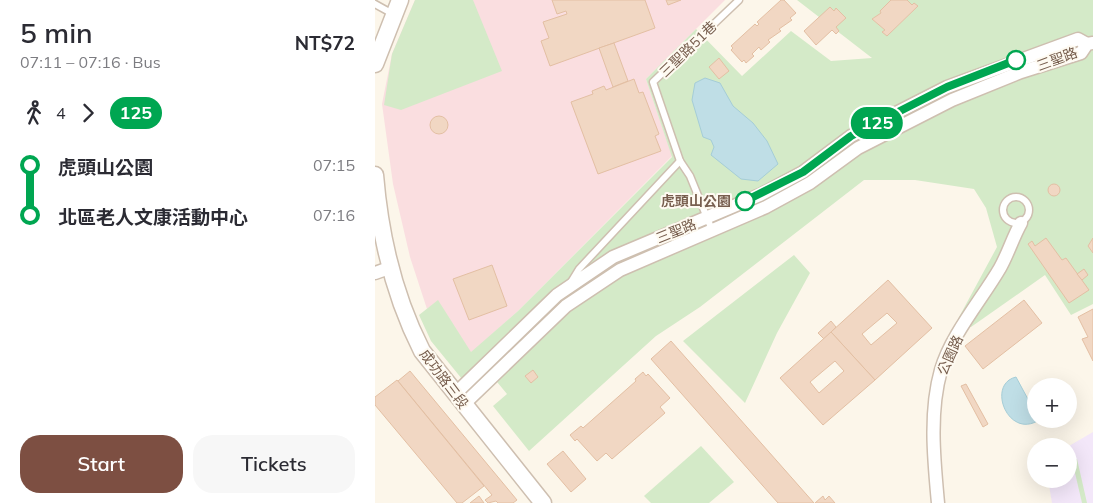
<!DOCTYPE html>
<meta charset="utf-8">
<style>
body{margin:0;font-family:Mulish,"Noto Sans TC",sans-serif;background:#f7f7f7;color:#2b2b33;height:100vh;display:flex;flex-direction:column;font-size:19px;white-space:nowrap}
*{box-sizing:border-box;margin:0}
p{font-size:16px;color:#7c7c81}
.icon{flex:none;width:28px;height:28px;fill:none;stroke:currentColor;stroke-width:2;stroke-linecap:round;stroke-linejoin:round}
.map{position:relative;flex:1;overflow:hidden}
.sheet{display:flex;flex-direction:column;background:#fff;width:375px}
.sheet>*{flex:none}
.badge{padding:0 10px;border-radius:16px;font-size:18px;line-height:32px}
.controls{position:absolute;left:652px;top:378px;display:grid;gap:10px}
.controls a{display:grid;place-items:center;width:50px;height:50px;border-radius:50%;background:#fff;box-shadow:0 5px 20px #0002;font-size:25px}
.map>.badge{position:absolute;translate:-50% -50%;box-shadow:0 0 0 2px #fff}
.legs{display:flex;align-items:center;gap:8px;height:55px;padding:0 20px;font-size:16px}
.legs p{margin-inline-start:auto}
.summary{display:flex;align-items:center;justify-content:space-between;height:85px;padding:0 20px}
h1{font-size:28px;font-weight:600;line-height:38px}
.cta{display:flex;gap:10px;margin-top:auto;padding:10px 20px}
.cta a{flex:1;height:58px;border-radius:20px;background:#7d4f42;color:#fff;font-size:20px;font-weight:600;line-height:58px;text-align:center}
.cta a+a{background:#f7f7f7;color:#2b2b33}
ul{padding:0 20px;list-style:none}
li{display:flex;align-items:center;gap:18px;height:50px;font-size:19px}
li i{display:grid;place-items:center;width:8px;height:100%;margin:0 6px;background:currentColor}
li i::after{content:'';width:12px;height:12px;margin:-6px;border:4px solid;border-radius:50%;background:#fff}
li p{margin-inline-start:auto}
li:first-child i{background:linear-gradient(#0000 50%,currentColor 0)}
li:last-child i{background:linear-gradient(currentColor 50%,#0000 0)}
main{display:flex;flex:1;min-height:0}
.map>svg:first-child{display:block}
.education{fill:#f3e7f9}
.medical{fill:#fadee0}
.green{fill:#d4eac8}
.water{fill:#bfdee6;stroke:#a5cdd7}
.building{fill:#f1d7c3;stroke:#e3bfa3;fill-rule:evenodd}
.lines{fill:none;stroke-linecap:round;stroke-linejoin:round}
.service-casing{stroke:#cebfb0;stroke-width:9}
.minor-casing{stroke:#cebfb0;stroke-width:15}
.tertiary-casing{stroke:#cebfb0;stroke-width:19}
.service{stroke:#fff;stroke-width:6}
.minor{stroke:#fff;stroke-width:12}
.tertiary{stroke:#fff;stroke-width:16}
.line-1-casing{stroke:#fff;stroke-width:11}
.line-1{stroke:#00a651;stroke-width:8}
.stop-1-dot{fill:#fff;stroke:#00a651;stroke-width:2.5}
.labels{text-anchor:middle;stroke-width:4;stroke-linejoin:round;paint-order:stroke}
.street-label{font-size:14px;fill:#775e4e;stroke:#fefaf1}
.stop-label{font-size:14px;font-weight:bold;fill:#775e4e;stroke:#fefaf1;text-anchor:end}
</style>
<main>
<section class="sheet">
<div class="summary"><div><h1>5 min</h1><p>07:11 – 07:16 · Bus</p></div><b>NT$72</b></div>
<div class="legs"><svg class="icon" aria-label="walk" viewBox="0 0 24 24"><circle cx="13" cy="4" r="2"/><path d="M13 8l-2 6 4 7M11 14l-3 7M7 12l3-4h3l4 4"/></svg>4<svg class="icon" aria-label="forward" viewBox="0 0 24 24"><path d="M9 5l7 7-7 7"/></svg><b class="badge" style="background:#00a651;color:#fff">125</b></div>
<ul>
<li><i style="color:#00a651"></i><b>虎頭山公園</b><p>07:15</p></li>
<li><i style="color:#00a651"></i><b>北區老人文康活動中心</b><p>07:16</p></li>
</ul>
<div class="cta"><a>Start</a><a>Tickets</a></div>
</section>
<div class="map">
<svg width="718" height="503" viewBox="0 0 718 503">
<rect width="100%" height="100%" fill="#fcf6ea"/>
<path class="education" d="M718 432V503H677L673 479H694V446Z"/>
<path class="medical" d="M40 0H350L271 79 297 156 143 311 96 353 63 301 52 309 35 257 18 184 7 104 17 54Z"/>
<g class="green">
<path d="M40 0H98L127 71 26 110 9 105 17 54Z"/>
<path d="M422 0H516L505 11 506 13 497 19 510 30 508 32 512 36 542 7 539 3 537 5 532 0H718V304L696 315 670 275 596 327 583 319 622 247 611 208 599 189 540 180H489L325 307 281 336 154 451 118 406 132 394 108 365 87 379 56 341 44 315 63 300 96 352 143 311 297 157 271 79 321 29 367 76 416 31 456 61 497 58Z"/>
<path d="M419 255 435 273 402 333 370 403 308 341Z"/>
<path d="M326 446 359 482 334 503H276L269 496Z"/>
<path d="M702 459 712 503H707L697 460Z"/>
</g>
<g class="water">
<path d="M330 78 345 83 358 106 378 123 392 141 403 164 383 181 366 179 336 155 339 147 336 140 328 137 317 100 320 83Z"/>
<path d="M641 377 661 414V419L664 420C633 440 611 384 641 377Z"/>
</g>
<g class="building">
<path d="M177 0H270L280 28 175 66 166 41 174 38 168 22 192 14 191 11 182 14Z"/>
<path d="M291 0H306L293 5Z"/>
<path d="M406 0H409L421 13 415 18 417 20 404 29 406 31 393 40 395 42 386 50 384 47 377 54 379 56 371 63 369 60 367 62 356 50 358 48 356 46 380 24 382 26 384 24 382 22Z"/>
<path d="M516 0H532L537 5 539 3 543 6 512 36 507 32 510 30 497 19 506 13 505 11Z"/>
<path d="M455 7 459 11 461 8 471 18 461 27 464 31 461 34 457 30 441 45 429 31Z"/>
<path d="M239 43 253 81 238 87 224 48Z"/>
<path d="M344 58 354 71 344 79 334 67Z"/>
<path d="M259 79 264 93 268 92 284 134 280 136 286 151 223 174 196 102 218 94 217 91 229 86 231 90Z"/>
<circle cx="64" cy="125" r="9"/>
<circle cx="679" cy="190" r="6"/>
<path d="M671 238 687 260 691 258 714 290 694 303 653 244 657 241 660 246Z"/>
<path d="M718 238V253L713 246Z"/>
<path d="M117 265 132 306 94 320 78 279Z"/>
<path d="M709 269 713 275 707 280 702 274Z"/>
<path d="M513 280 557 328 500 380 456 332ZM512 313 522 323 496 345 487 334Z"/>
<path d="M649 300 667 323 608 369 590 346Z"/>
<path d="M718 309V361L707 339 713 337 703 317Z"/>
<path d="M456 321 461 327 449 339 443 333Z"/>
<path d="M456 332 500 380 448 425 405 378ZM460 361 469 371 444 393 435 382Z"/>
<path d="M296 341 439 503H403L276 359Z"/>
<path d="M158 370 163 377 156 383 150 376Z"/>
<path d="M35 371 142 500 138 503H123L121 501 113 503 110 500 117 495 23 381Z"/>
<path d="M268 372 271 376 273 374 295 398 285 407 290 413 237 459 231 453 222 461 202 439 200 441 195 435 206 426 208 428 261 381 260 379Z"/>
<path d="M22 380 109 486 87 503H82L0 405V397Z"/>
<path d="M591 384 613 424 608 427 586 386Z"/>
<path d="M188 451 211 479 196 492 172 464Z"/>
<path d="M104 496 109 503H95Z"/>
<path d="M448 496 450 500 454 496 460 503H440Z"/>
</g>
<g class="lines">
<defs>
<g id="service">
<path d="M0 4 18 14"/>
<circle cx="641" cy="210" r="13"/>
<path d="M337 230 315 176 305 161 278 82 364 0"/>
<path d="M196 282 204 269 305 161"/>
</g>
<g id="minor">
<path d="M0 273 14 268"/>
<path d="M80 394 182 295 238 257 385 195 428 172 476 136 572 87 703 39 712 44"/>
<path d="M88 405 191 306 245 270 391 207 435 183 483 148 577 100 646 72 706 53 712 44 718 43"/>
<path d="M563 503C559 460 554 412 566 370 576 335 607 299 625 268 633 254 638 237 646 223"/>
</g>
<g id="tertiary">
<path d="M0 64 25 0"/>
<path d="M0 175C5 236 19 296 47 351L168 503"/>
</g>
</defs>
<use href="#service" class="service-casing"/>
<use href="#minor" class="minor-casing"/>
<use href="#tertiary" class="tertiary-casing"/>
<use href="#service" class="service"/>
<use href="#minor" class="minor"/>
<use href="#tertiary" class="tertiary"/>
</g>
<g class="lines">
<defs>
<path id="line-1" d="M370 201 428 172 476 136 572 87 641 60"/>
</defs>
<use href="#line-1" class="line-1-casing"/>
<use href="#line-1" class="line-1"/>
</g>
<g class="stop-1-dot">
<circle cx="641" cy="60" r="9"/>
<circle cx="370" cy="201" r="9"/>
</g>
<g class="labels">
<g class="street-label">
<text transform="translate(313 49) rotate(-44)" y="5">三聖路51巷</text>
<text transform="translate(682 59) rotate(-20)" y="5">三聖路</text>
<text transform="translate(301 231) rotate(-22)" y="5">三聖路</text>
<text transform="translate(575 355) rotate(-66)" y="5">公園路</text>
<text transform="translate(69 379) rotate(53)" y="5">成功路三段</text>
</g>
<g class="stop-label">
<text x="356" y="206">虎頭山公園</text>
</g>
</g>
</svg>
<div class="controls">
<a>+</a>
<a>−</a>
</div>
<b class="badge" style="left:502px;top:123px;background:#00a651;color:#fff">125</b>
</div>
</main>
